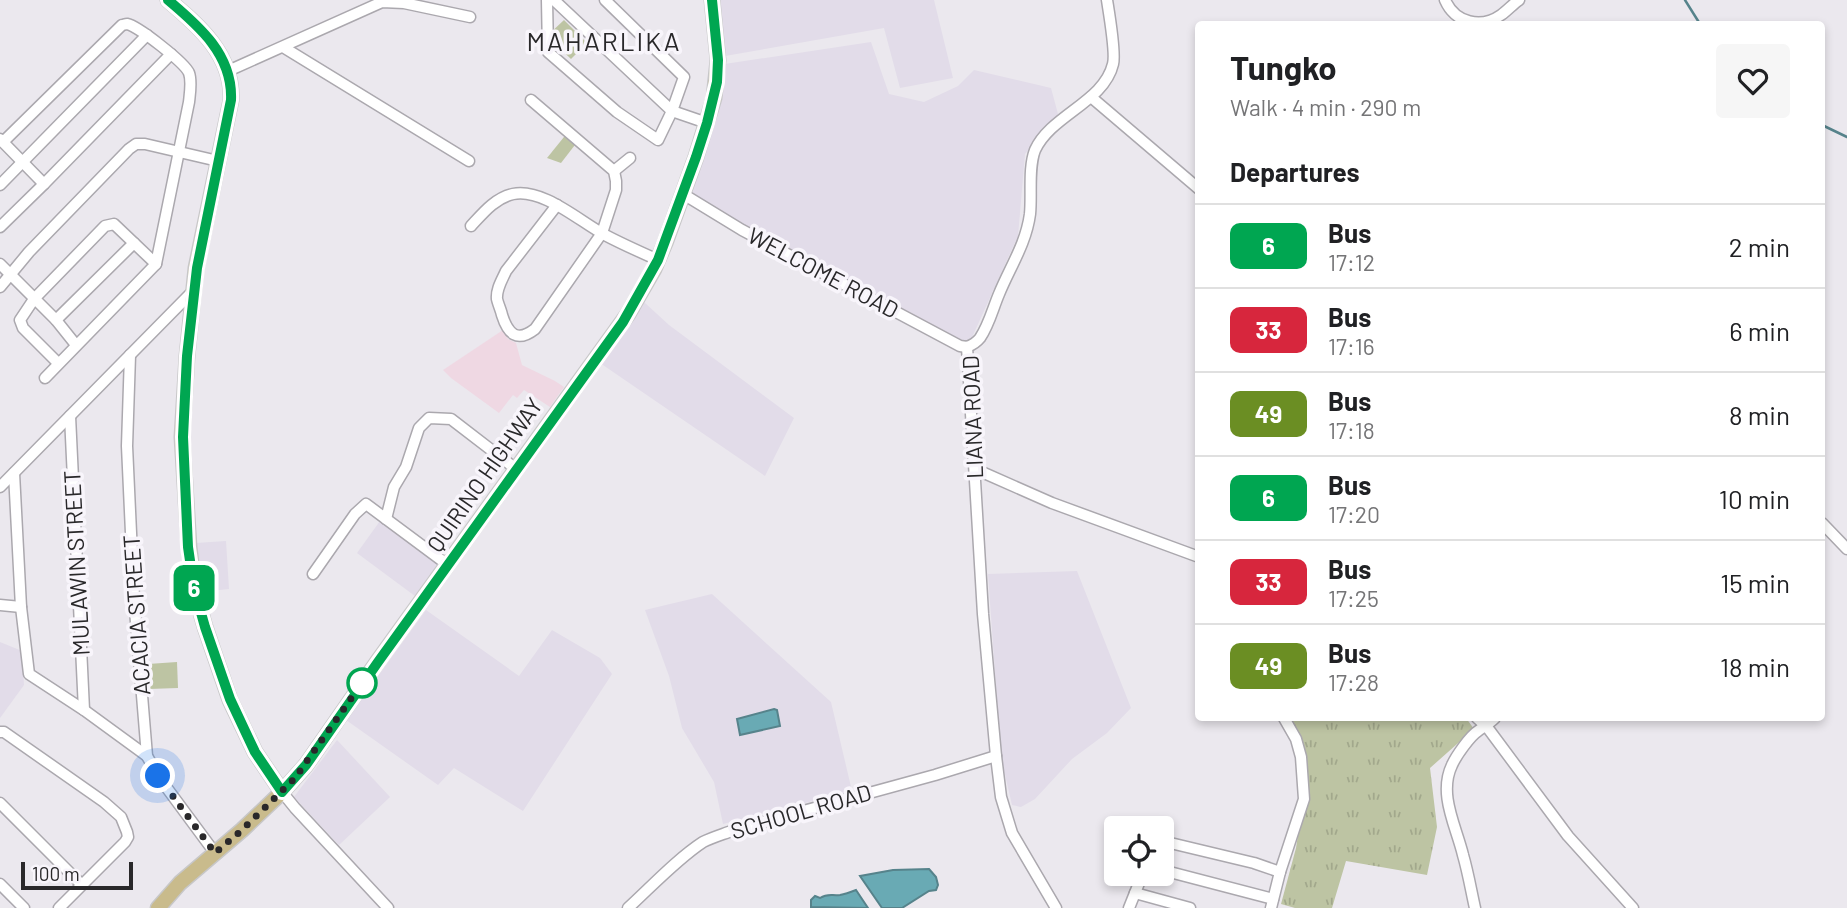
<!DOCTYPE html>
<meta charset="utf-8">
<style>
body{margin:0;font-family:Barlow,sans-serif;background:#f6f6f6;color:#202124;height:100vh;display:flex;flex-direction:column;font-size:26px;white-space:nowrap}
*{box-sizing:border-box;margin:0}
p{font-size:23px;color:#757577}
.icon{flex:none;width:38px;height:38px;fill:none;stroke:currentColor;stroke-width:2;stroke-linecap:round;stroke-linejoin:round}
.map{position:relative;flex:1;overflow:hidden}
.panel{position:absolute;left:1195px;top:21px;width:630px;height:700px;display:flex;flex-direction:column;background:#fff;border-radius:7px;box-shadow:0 4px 10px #0003}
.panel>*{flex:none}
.badge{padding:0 14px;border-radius:10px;font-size:24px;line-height:46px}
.controls{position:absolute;left:1104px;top:816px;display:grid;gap:14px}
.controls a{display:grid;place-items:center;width:70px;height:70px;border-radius:7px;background:#fff;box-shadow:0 4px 10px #0003;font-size:35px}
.scale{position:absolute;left:21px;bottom:18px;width:112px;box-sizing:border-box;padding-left:7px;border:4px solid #29282a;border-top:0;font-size:19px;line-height:24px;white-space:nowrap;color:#29282a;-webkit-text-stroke:5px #f8f5fb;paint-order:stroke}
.you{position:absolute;width:35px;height:35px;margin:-18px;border:5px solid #fff;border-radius:50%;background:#1a73e8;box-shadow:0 0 0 10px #1a73e833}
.map>.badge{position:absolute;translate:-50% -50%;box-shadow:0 0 0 4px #fff}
h2{padding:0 35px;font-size:26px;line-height:63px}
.round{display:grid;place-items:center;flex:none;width:74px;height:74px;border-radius:7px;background:#f6f6f6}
.summary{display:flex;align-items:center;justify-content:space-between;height:119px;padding:0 35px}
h1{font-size:33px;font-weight:700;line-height:52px}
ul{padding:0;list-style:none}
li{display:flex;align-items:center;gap:21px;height:84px;padding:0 35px;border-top:2px solid #e0e0e0}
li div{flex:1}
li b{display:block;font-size:26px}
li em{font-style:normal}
li .badge{min-width:77px;font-weight:700;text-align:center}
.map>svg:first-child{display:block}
.built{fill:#e2dce9}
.industrial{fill:#efd8e3}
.grass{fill:url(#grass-tufts)}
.garden{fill:#bdc4a3}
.water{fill:#69aab4;stroke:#56838b;stroke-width:2}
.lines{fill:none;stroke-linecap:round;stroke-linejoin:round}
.stream{stroke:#56838b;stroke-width:2.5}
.minor-casing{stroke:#aba8ae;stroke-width:13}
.major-casing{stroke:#c7c7c8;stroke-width:17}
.minor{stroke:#fff;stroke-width:10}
.major{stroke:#c9bb8c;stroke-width:14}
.line-casing{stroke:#fff;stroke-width:16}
.line{stroke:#00a651;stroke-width:10}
.walk{stroke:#29282a;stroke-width:7;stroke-dasharray:0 12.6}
.stop-dot{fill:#fff;stroke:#00a651;stroke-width:3.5}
.labels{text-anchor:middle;stroke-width:7;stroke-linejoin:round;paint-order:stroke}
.street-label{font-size:23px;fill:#29282a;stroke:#f8f5fb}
.quarter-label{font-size:26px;letter-spacing:2px;fill:#29282a;stroke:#f8f5fb}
</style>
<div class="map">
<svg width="1847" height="908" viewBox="0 0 1847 908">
<defs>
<pattern id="grass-tufts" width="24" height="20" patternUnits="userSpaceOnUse" patternTransform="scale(1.75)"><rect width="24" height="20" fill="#bdc4a3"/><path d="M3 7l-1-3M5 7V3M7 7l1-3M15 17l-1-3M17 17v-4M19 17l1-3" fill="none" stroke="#a2a88c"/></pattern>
</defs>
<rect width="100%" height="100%" fill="#ebe8ee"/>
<g class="built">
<path d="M717 0H934L953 78 900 88 884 28 725 56Z"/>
<path d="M871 42 889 94 924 102 958 86 974 70 1051 88 1058 114 1025 154 1018 236 969 344 691 196 718 65Z"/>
<path d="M644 302 669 325 794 418 765 476 600 363Z"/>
<path d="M380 521 439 563 415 596 357 553Z"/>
<path d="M226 541 229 589 201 592 196 543Z"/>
<path d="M1077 571 1131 708 1107 733 1072 759 1035 799 1021 807 1012 805 1001 757 988 574Z"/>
<path d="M712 594 831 702 852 791 723 824 714 782 682 728 669 676 645 610Z"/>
<path d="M426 610 519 676 552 630 600 658 612 674 523 811 454 768 438 785 346 720Z"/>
<path d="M0 642 22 651 24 685 0 718Z"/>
<path d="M337 740 390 797 339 845 294 797Z"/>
</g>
<path class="industrial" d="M503 330 508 339 516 343 522 365 555 381 564 387 550 407 524 390 517 398 513 395 499 413 451 378 443 370Z"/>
<path class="grass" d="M1288 718H1466L1474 729 1430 768 1437 827 1427 875 1346 861 1332 908H1295L1281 904 1296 848 1303 803 1306 766Z"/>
<g class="garden">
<path d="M564 20 587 43 571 59 547 36Z"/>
<path d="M568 132 578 141 561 163 547 158Z"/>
<path d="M177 662 178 688 149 689 148 664Z"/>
</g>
<g class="water">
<path d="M774 709 777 710 780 726 740 735 737 719Z"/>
<path d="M929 869 936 877 938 885 936 890 929 891 902 908H882L860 876 893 870Z"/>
<path d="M856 890 868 908 811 907V900L815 896 820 898C828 893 832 896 840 895 846 894 851 892 856 890Z"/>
</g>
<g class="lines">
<g class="stream">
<path d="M1685 0 1700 24"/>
<path d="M1822 125 1847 137"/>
</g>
<defs>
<g id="minor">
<path d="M547 0 548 52 617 112 658 140 672 111 684 77 605 0"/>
<path d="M554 0 672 111 707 123"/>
<path d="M1445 0C1455 23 1481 29 1501 15 1508 10 1513 4 1519 0"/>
<path d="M283 47 469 161"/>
<path d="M228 71 382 2 404 3 470 17"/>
<path d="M1091 97 1199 189"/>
<path d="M531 100 614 171 616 181V190L602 233 535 329C517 343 508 334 502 315 501 310 498 304 497 299 496 289 502 280 506 271L557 205"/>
<path d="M0 139 44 184"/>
<path d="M3 142 122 25C124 25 125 24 127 24 138 26 185 63 189 73 192 81 190 93 189 102L156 264 45 378"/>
<path d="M614 171 630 158"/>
<path d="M0 185 147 35"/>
<path d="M683 194 742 230 960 346 967 347"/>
<path d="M471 226C483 213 495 198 513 194 543 188 579 221 605 235 622 244 640 252 658 260"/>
<path d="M0 227 44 184 171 54"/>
<path d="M0 264 56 320 76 345"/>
<path d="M0 287 29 252 129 149 136 144H145L218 161"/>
<path d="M56 320 134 243"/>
<path d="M967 347 983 614 996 756 1001 797 1012 833 1056 908"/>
<path d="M967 347C972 345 976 343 980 338 989 325 993 308 999 294 1010 267 1026 244 1030 214 1032 195 1028 168 1035 150 1051 115 1104 102 1113 64 1116 53 1109 13 1107 0"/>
<path d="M130 355 127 446 134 598 147 756 158 776 215 853"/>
<path d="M58 363 23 328 20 320 34 299 105 226 114 224 156 264"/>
<path d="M70 416 84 710"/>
<path d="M975 469 1052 503 1199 557"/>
<path d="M14 473 21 607 29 674 84 710 147 756"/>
<path d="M0 487 194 290"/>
<path d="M386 519 394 487 406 467 419 428 429 418 451 419 516 469"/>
<path d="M1822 523 1847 549"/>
<path d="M313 574 355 514 366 504 448 565"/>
<path d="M0 605 21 607"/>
<path d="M1477 718 1487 727 1568 836 1633 908"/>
<path d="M0 732H4L104 802 121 817 127 832 128 837 125 842 59 908"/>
<path d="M282 792 295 808 388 908"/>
<path d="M0 803 81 884"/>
<path d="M1162 841 1254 863 1280 872"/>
<path d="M1162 870 1273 899"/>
<path d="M0 884 24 908"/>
<path d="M1135 893 1190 908"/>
<path d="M628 908C651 887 677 859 703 842 713 837 724 834 734 830L935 775 996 756"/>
<path d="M1129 908 1143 873"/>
<path d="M1271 908 1280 872 1304 799 1301 757 1296 739 1284 718"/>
<path d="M1475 908C1471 890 1468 872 1463 855 1456 826 1438 794 1452 765 1456 756 1470 736 1478 731 1485 726 1490 723 1495 718"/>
</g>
<g id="major">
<path d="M168 0C199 26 233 55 231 100L196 268 187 356 182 437 189 547 194 588 205 627 230 700 255 752 282 792"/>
<path d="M158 908 180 883 242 830 282 792 306 765 378 661 628 314 654 269 665 243 696 157 714 98 718 60 712 0"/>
</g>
</defs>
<use href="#minor" class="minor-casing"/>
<use href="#major" class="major-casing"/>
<use href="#minor" class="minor"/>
<use href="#major" class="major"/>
</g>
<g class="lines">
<defs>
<path id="line" d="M168 0C199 26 233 55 231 100L197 268 187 356 183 437 188 547 194 588 205 627 230 699 255 752 282 792 306 765 378 662 623 322 658 260 696 157 707 123 717 82 718 60 712 0"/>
</defs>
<use href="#line" class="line-casing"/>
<use href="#line" class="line"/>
<path class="walk" d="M158 776 215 853 242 830 295 778 362 683"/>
</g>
<circle class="stop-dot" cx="362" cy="683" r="14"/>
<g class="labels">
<g class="street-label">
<text transform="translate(823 273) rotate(28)" y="8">WELCOME ROAD</text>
<text transform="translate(973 417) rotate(-92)" y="8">LIANA ROAD</text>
<text transform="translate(485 475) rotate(-55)" y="8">QUIRINO HIGHWAY</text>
<text transform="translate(77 563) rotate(-93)" y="8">MULAWIN STREET</text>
<text transform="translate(137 615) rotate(-94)" y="8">ACACIA STREET</text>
<text transform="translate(801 812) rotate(-16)" y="8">SCHOOL ROAD</text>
</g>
<g class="quarter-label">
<text x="604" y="51">MAHARLIKA</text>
</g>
</g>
</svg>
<div class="controls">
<a><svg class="icon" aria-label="locate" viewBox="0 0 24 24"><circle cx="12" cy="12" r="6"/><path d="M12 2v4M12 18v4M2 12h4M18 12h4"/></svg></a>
</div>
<div class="scale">100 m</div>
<div class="you" style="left:158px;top:776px"></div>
<b class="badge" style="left:194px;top:588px;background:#00a651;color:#fff">6</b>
<section class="panel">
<div class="summary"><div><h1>Tungko</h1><p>Walk · 4 min · 290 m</p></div><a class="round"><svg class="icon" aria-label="heart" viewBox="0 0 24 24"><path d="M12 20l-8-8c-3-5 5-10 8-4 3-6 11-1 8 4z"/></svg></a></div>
<h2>Departures</h2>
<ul>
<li><span class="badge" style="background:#00a651;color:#fff">6</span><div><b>Bus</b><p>17:12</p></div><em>2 min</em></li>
<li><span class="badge" style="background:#d7263d;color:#fff">33</span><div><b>Bus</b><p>17:16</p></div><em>6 min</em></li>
<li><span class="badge" style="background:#6b8e23;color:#fff">49</span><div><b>Bus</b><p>17:18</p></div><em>8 min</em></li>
<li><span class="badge" style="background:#00a651;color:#fff">6</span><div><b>Bus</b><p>17:20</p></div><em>10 min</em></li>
<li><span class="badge" style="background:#d7263d;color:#fff">33</span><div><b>Bus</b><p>17:25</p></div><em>15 min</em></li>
<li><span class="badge" style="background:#6b8e23;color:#fff">49</span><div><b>Bus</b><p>17:28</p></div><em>18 min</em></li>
</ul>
</section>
</div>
